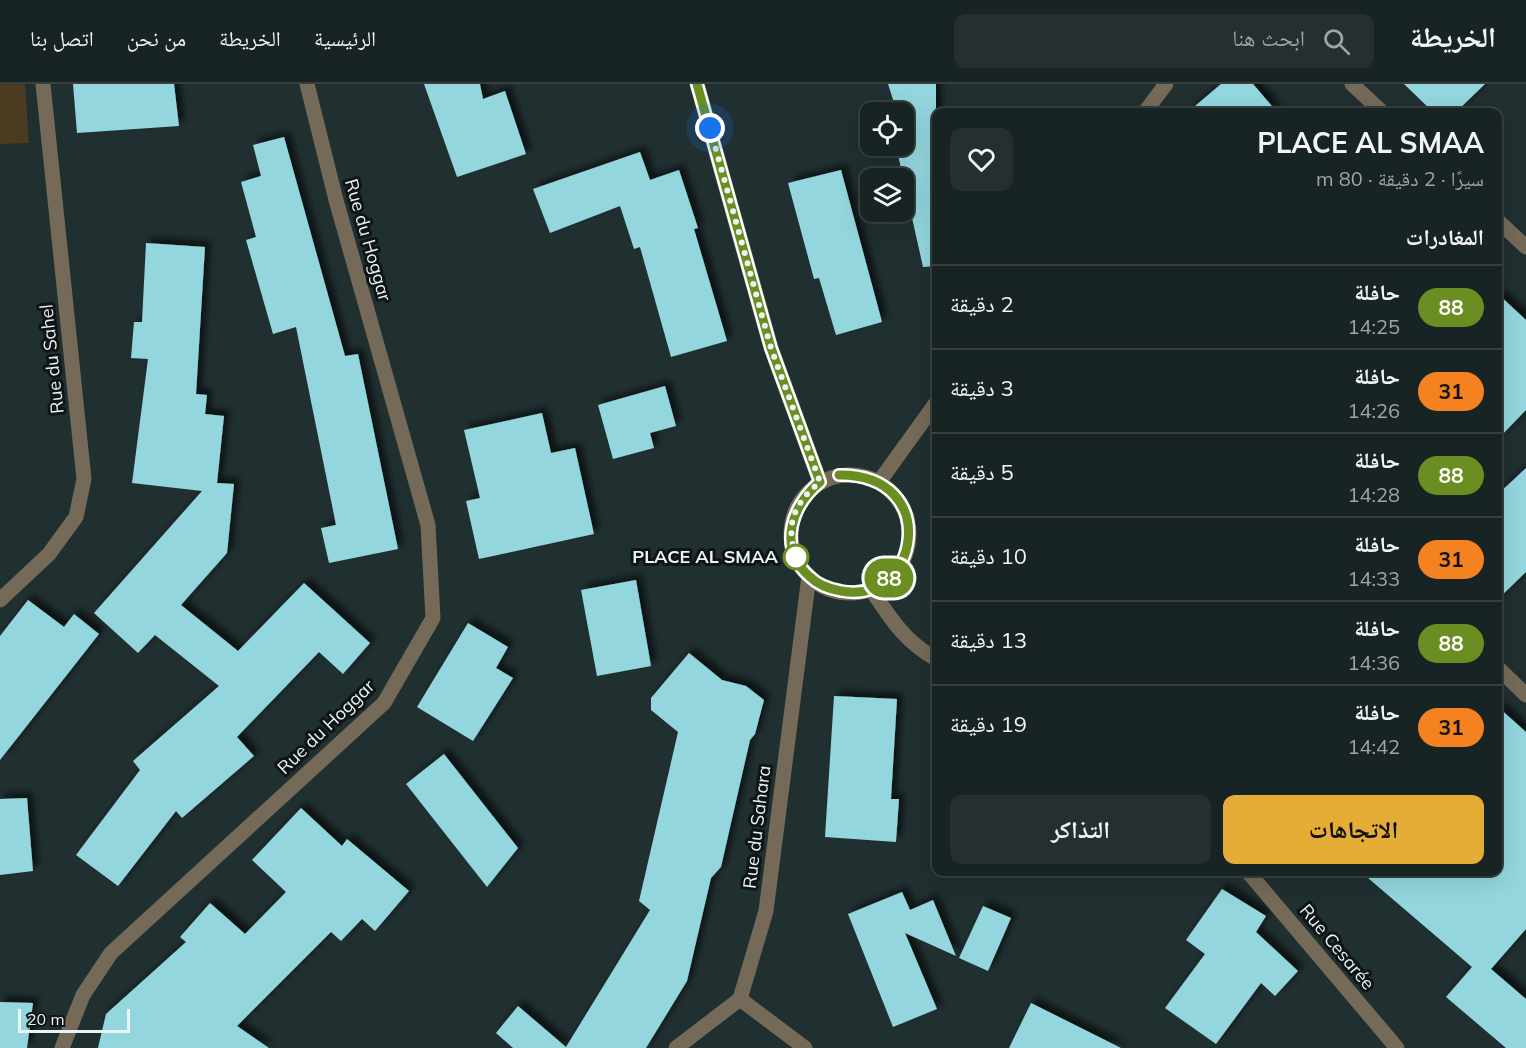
<!DOCTYPE html>
<html lang="ar">
<meta charset="utf-8">
<style>
body{margin:0;font-family:Mulish,"Noto Naskh Arabic",sans-serif;background:#252f31;color:#f1f3f6;direction:rtl;height:100vh;display:flex;flex-direction:column;font-size:22px;white-space:nowrap}
*{box-sizing:border-box;margin:0}
p{font-size:20px;color:#9fa4a6}
.icon{flex:none;width:33px;height:33px;fill:none;stroke:currentColor;stroke-width:2;stroke-linecap:round;stroke-linejoin:round}
.map{position:relative;flex:1;overflow:hidden;direction:ltr}
.side{position:absolute;left:932px;top:24px;width:570px;height:768px;display:flex;flex-direction:column;background:#182324;border-radius:12px;box-shadow:0 6px 24px #0002,0 0 0 2px #364041;direction:rtl}
.side>*{flex:none}
.badge{padding:0 12px;border-radius:20px;font-size:21px;line-height:39px}
.fabs{position:absolute;left:860px;top:18px;display:grid;gap:12px}
.fabs a{display:grid;place-items:center;width:54px;height:54px;border-radius:12px;background:#182324;box-shadow:0 6px 24px #0002,0 0 0 2px #364041;font-size:30px}
.scale{position:absolute;left:18px;bottom:15px;width:112px;box-sizing:border-box;padding-left:6px;border:3px solid #ebf4f5;border-top:0;font-size:16px;line-height:21px;white-space:nowrap;color:#ebf4f5;-webkit-text-stroke:4px #0f1516;paint-order:stroke}
.you{position:absolute;width:30px;height:30px;margin:-15px;border:4px solid #fff;border-radius:50%;background:#1a73e8;box-shadow:0 0 0 9px #1a73e833}
.map>.badge{position:absolute;translate:-50% -50%;box-shadow:0 0 0 3px #fff}
h2{padding:0 18px;font-size:22px;line-height:54px}
.round{display:grid;place-items:center;flex:none;width:63px;height:63px;border-radius:12px;background:#252f31}
.headline{display:flex;align-items:center;justify-content:space-between;height:102px;padding:0 18px}
h1{font-size:28px;font-weight:700;line-height:45px}
.cta{display:flex;gap:12px;margin-top:auto;padding:12px 18px}
.cta a{flex:1;height:69px;border-radius:12px;background:#e6ad36;color:#111;font-size:24px;font-weight:700;line-height:69px;text-align:center}
.cta a+a{background:#252f31;color:#f1f3f6}
ul{padding:0;list-style:none}
li{display:flex;align-items:center;gap:18px;height:84px;padding:0 18px;border-top:2px solid #364041}
li div{flex:1}
li b{display:block;font-size:22px}
li em{font-style:normal}
li .badge{min-width:66px;font-weight:700;text-align:center}
header{display:flex;align-items:center;gap:36px;box-sizing:border-box;height:84px;padding:0 30px;background:#182324;border-bottom:2px solid #364041}
header strong{font-size:28px}
nav{display:flex;gap:33px;margin-inline-start:auto;font-size:21px}
.search{width:420px;height:54px;background:#252f31;display:flex;align-items:center;gap:15px;box-sizing:border-box;padding:0 21px;border-radius:12px;color:#9fa4a6;font-size:22px}
.map>svg:first-child{display:block}
.green{fill:#4a3b21}
.building{fill:#94d6de;filter:url(#shadow)}
.lines{fill:none;stroke-linecap:round;stroke-linejoin:round}
.minor{stroke:#756a58;stroke-width:15}
.tertiary{stroke:#756a58;stroke-width:15}
.line-casing{stroke:#fff;stroke-width:14}
.line{stroke:#6b8e23;stroke-width:9}
.walk{stroke:#ebf4f5;stroke-width:6;stroke-dasharray:0 10.8}
.stop-dot{fill:#fff;stroke:#6b8e23;stroke-width:3}
.labels{text-anchor:middle;stroke-width:6;stroke-linejoin:round;paint-order:stroke}
.street-label{font-size:18px;fill:#ebf4f5;stroke:#0f1516}
.stop-label{font-size:18px;font-weight:bold;fill:#ebf4f5;stroke:#0f1516;text-anchor:end}
</style>
<header>
<strong>الخريطة</strong>
<div class="search"><svg class="icon" aria-label="search" viewBox="0 0 24 24"><circle cx="10" cy="10" r="6"/><path d="M15 15l6 6"/></svg>ابحث هنا</div>
<nav><a>الرئيسية</a><a>الخريطة</a><a>من نحن</a><a>اتصل بنا</a></nav>
</header>
<div class="map">
<svg width="1526" height="964" viewBox="0 0 1526 964">
<defs>
<filter id="shadow"><feDropShadow dx="5.5" dy="-5.5" stdDeviation="3" flood-color="#0009"/></filter>
</defs>
<rect width="100%" height="100%" fill="#202f30"/>
<path class="green" d="M0 0H25L29 59 0 60Z"/>
<g class="building">
<path d="M73 0H174L179 42 77 49Z"/>
<path d="M424 0H480L483 15 505 7 526 70 457 93Z"/>
<path d="M888 0H936V182L923 183 896 62H903V28H897Z"/>
<path d="M1221 0H1253L1277 28H1188Z"/>
<path d="M1404 0H1485L1456 28H1433Z"/>
<path d="M284 53 345 272 358 270 398 465 329 479 321 444 336 441 296 243 273 250 246 156 256 153 241 98 261 92 253 61Z"/>
<path d="M640 68 650 96 679 86 698 144 694 145 727 257 671 273 640 163 634 165 620 122 550 149 533 105Z"/>
<path d="M841 86 882 238 836 251 819 194 814 195 788 99Z"/>
<path d="M146 159 205 163 196 310 207 311 205 330 224 332 217 399 234 400 227 469 181 521 238 567 304 499 370 559 343 590 319 568 237 653 254 672 182 734 176 727 118 802 76 771 140 686 133 677 219 602 155 551 138 569 94 529 202 407 132 399 148 275 131 274 134 238H142Z"/>
<path d="M1497 209 1526 236V326L1497 356Z"/>
<path d="M665 302 676 342 650 349 654 364 613 375 598 321Z"/>
<path d="M542 329 551 369 575 364 594 450 479 475 466 417 480 414 464 346Z"/>
<path d="M1526 384V488L1497 516V411Z"/>
<path d="M636 496 651 582 597 592 581 506Z"/>
<path d="M28 516 64 543 74 530 99 550 0 676V552Z"/>
<path d="M468 539 508 563 496 584 513 594 473 657 417 623Z"/>
<path d="M689 569 722 596 746 602 764 616 755 650 750 656 721 783 711 794 687 897 646 964H513L496 949 518 922 566 963 650 826 639 817 678 648 651 626V614Z"/>
<path d="M834 612 897 615 891 715H899L896 758 825 753Z"/>
<path d="M1497 622 1526 648V845L1491 885 1526 915V964H1506L1446 913 1472 883 1361 788H1497Z"/>
<path d="M444 670 518 764 487 803 406 700Z"/>
<path d="M27 714 33 787 0 791V715Z"/>
<path d="M301 724 342 762 347 755 409 807 375 847 362 835 341 857 331 848 237 942 269 964H98L106 930 186 858 180 853 210 819 245 850 286 808 252 776Z"/>
<path d="M1222 805 1266 832 1256 848 1298 887 1275 912 1261 899 1216 960 1165 924 1205 870 1186 856Z"/>
<path d="M902 808 910 826 933 816 956 872 905 849 937 925 893 943 848 830Z"/>
<path d="M983 822 1011 834 988 887 959 874Z"/>
<path d="M0 918 33 919 27 964H0Z"/>
<path d="M1031 919 1121 964H1009Z"/>
</g>
<g class="lines">
<g class="minor">
<path d="M1352 0 1382 28"/>
<path d="M1145 28 1166 0"/>
<path d="M1497 136 1526 163"/>
<path d="M879 398 936 319"/>
<path d="M0 516 49 470 76 433 84 395 43 0"/>
<path d="M1497 583 1526 611"/>
<path d="M62 964 83 911 111 869 384 619 433 534 428 441 336 116 307 0"/>
<path d="M676 964 740 915"/>
</g>
<g class="tertiary">
<path d="M697 0 771 264 820 398"/>
<circle cx="850" cy="450" r="59"/>
<path d="M871 505C890 534 905 558 936 575"/>
<path d="M1248 788 1397 964"/>
<path d="M805 964 740 915 766 827 809 492"/>
</g>
</g>
<g class="lines">
<defs>
<path id="line" d="M697 0 771 264 820 398C792 421 777 463 809 492 818 501 829 505 841 507 919 522 943 390 839 391"/>
</defs>
<use href="#line" class="line-casing"/>
<use href="#line" class="line"/>
<path class="walk" d="M710 44 771 264 820 398C791 422 784 445 799 480L796 473"/>
</g>
<circle class="stop-dot" cx="796" cy="473" r="12"/>
<g class="labels">
<g class="street-label">
<text transform="translate(368 156) rotate(74)" y="6">Rue du Hoggar</text>
<text transform="translate(52 275) rotate(-96)" y="6">Rue du Sahel</text>
<text transform="translate(326 643) rotate(-44)" y="6">Rue du Hoggar</text>
<text transform="translate(757 743) rotate(-83)" y="6">Rue du Sahara</text>
<text transform="translate(1337 863) rotate(50)" y="6">Rue Cesarée</text>
</g>
<g class="stop-label">
<text x="778" y="479">PLACE AL SMAA</text>
</g>
</g>
</svg>
<div class="fabs">
<a><svg class="icon" aria-label="locate" viewBox="0 0 24 24"><circle cx="12" cy="12" r="6"/><path d="M12 2v4M12 18v4M2 12h4M18 12h4"/></svg></a>
<a><svg class="icon" aria-label="layers" viewBox="0 0 24 24"><path d="M12 4l9 5-9 5-9-5zM3 14l9 5 9-5"/></svg></a>
</div>
<div class="scale">20 m</div>
<div class="you" style="left:710px;top:44px"></div>
<b class="badge" style="left:889px;top:494px;background:#6b8e23;color:#fff">88</b>
<section class="side">
<div class="headline"><div><h1>PLACE AL SMAA</h1><p>سيرًا · 2 دقيقة · 80 m</p></div><a class="round"><svg class="icon" aria-label="heart" viewBox="0 0 24 24"><path d="M12 20l-8-8c-3-5 5-10 8-4 3-6 11-1 8 4z"/></svg></a></div>
<h2>المغادرات</h2>
<ul>
<li><span class="badge" style="background:#6b8e23;color:#fff">88</span><div><b>حافلة</b><p>14:25</p></div><em>2 دقيقة</em></li>
<li><span class="badge" style="background:#f58220;color:#111">31</span><div><b>حافلة</b><p>14:26</p></div><em>3 دقيقة</em></li>
<li><span class="badge" style="background:#6b8e23;color:#fff">88</span><div><b>حافلة</b><p>14:28</p></div><em>5 دقيقة</em></li>
<li><span class="badge" style="background:#f58220;color:#111">31</span><div><b>حافلة</b><p>14:33</p></div><em>10 دقيقة</em></li>
<li><span class="badge" style="background:#6b8e23;color:#fff">88</span><div><b>حافلة</b><p>14:36</p></div><em>13 دقيقة</em></li>
<li><span class="badge" style="background:#f58220;color:#111">31</span><div><b>حافلة</b><p>14:42</p></div><em>19 دقيقة</em></li>
</ul>
<div class="cta"><a>الاتجاهات</a><a>التذاكر</a></div>
</section>
</div>
